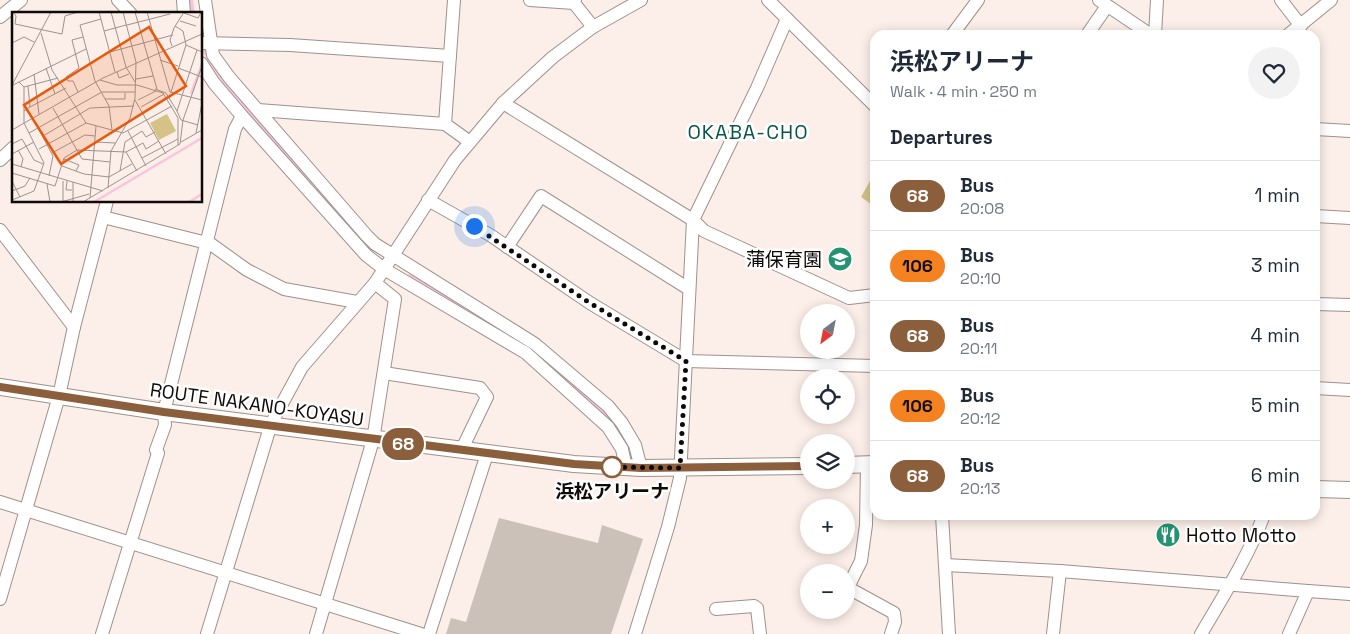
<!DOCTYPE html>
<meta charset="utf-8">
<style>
body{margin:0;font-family:"Space Grotesk","Noto Sans JP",sans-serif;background:#f2f2f3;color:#1f2937;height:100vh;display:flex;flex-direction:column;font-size:19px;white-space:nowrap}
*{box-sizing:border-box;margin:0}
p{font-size:16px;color:#747a83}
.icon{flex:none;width:28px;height:28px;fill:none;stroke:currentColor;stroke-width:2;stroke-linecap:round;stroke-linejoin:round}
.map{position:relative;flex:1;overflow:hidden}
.drawer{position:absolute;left:870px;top:30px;width:450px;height:490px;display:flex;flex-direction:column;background:#fff;border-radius:15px;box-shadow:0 2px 12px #0003}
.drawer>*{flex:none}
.badge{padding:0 10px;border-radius:16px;font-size:18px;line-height:32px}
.needle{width:32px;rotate:212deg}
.buttons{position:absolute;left:800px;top:304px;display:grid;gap:10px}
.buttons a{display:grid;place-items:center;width:55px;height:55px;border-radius:50%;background:#fff;box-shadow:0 2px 12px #0003;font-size:25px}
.you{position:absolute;width:25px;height:25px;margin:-12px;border:4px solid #fff;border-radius:50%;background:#1a73e8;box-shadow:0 0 0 8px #1a73e833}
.map>.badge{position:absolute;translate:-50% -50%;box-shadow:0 0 0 2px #fff}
h2{padding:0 20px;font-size:19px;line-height:45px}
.round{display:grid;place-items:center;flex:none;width:52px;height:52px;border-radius:26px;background:#f2f2f3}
.summary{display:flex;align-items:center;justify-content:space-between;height:85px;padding:0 20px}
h1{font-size:24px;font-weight:700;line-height:38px}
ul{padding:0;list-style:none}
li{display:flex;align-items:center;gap:15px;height:70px;padding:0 20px;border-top:1px solid #e0e1e3}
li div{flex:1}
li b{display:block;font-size:19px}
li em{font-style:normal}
li .badge{min-width:55px;font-weight:700;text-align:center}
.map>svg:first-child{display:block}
.green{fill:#d4c287}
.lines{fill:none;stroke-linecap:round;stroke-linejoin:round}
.stream{stroke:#fac5dc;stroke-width:4}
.building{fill:#cbc1b8}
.minor-casing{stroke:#9e918c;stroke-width:14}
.major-casing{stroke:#9e918c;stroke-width:18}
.minor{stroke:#fff;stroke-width:12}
.major{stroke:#fff;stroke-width:16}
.line-casing{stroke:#fff;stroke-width:11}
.line{stroke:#8b5e3c;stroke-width:8}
.walk{stroke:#0e0a08;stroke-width:5;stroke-dasharray:0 9}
.stop-dot{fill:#fff;stroke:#8b5e3c;stroke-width:2.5}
.labels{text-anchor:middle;stroke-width:5;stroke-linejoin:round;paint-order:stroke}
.poi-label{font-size:19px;fill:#0e0a08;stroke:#fff;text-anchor:end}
.street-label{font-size:19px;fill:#0e0a08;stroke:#fff}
.stop-label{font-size:19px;font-weight:bold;fill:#0e0a08;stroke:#fff}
.neighbourhood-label{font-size:20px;letter-spacing:1px;fill:#055843;stroke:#fff}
.inset-river{fill:none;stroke:#fac5dc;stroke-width:2.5}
.inset-road{fill:none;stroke:#9d938e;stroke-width:1}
.view{fill:#e8590c;fill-opacity:0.15;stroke:#e8590c;stroke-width:2.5}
.inset-edge{fill:none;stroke:#0e0a08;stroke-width:2.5}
</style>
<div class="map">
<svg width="1350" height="634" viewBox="0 0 1350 634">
<rect width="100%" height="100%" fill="#fceee8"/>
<path class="green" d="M875 172V207L861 197Z"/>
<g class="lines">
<g class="stream">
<path d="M191 0 193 14"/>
<path d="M201 46 225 83 367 247 372 250"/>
<path d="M410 276 487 323"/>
<path d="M543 360C578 390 610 411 630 454"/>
</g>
</g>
<path class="building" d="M499 518 598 543 602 525 643 539 611 634H446L451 618 466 622Z"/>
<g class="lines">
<defs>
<g id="minor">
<path d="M118 0 131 14"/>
<path d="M183 0 184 14"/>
<path d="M205 0 213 55 229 77 367 236 375 244 535 344 608 406 622 423 635 445 641 468"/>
<path d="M454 0 445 124 470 142"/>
<path d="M530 0 574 3"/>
<path d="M575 0 574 3 593 27"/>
<path d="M768 0 875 106"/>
<path d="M1099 0 1151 35"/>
<path d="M1281 0 1301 26"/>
<path d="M0 17 21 0"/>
<path d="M952 35 978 0"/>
<path d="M1087 35 1107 6"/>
<path d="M1155 35 1157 0"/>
<path d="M1288 35 1331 0"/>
<path d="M201 43 290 45 450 56"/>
<path d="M201 63 214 83 242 116 366 255 384 269 526 353 608 427 622 449 626 468"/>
<path d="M503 103 693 220 704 231 849 298 875 295"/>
<path d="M258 110 445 124"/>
<path d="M1315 129 1350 131"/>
<path d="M0 160 14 147"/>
<path d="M428 200 490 235 590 303 686 361 875 366"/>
<path d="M1315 216 1350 218"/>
<path d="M103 217 207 243"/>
<path d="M0 230 74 327"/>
<path d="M208 242 247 270 284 289 357 302"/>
<path d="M507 247 541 196 689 289"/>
<path d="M1315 304 1350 305"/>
<path d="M384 373 480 388 487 397 461 451"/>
<path d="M1315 388 1350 390"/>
<path d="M867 465 866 525 861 561 849 585 852 590 894 613 895 622 891 634"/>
<path d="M0 502 421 634"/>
<path d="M942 515 949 634"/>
<path d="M945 565 1060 571 1308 591 1289 634"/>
<path d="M1308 591 1350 594"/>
<path d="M0 599 59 396 74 327 107 201"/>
<path d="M716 609 754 606 757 608 760 634"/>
<path d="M102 634 158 453 156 450 165 425 164 412 235 129 242 116"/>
<path d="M207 634 271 424 302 367 375 283 455 160 503 103 553 57 593 27 641 0"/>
<path d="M316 634 373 440 395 299 375 283"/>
<path d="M429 634 487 454"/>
<path d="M635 634 668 527 680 478 693 220 757 88 787 19"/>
<path d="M1053 634 1060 571"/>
<path d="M1201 634C1224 595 1248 557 1264 515"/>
</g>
<g id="major">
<path d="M0 387 164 412 574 464 641 468 809 466"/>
<path d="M846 465 875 464"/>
<path d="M1315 489 1350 490"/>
</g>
</defs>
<use href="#minor" class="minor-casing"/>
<use href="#major" class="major-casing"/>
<use href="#minor" class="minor"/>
<use href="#major" class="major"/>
</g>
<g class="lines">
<defs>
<path id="line" d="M0 387 164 412 574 464 641 468 809 466"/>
</defs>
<use href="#line" class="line-casing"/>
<use href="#line" class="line"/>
<path class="walk" d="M474 226 590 303 686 361 680 468 612 467"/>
</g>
<defs>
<symbol id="school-disc" viewBox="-11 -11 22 22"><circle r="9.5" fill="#249374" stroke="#fff"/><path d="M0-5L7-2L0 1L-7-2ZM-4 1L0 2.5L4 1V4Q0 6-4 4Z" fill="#fff"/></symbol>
<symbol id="restaurant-disc" viewBox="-11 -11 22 22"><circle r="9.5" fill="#249374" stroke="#fff"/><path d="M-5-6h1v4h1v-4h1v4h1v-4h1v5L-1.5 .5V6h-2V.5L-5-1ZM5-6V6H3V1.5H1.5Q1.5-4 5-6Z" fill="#fff"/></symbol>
</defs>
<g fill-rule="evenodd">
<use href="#school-disc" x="826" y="245" width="28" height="28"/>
<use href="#restaurant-disc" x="1154" y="521" width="28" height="28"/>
</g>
<circle class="stop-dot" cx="612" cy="467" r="10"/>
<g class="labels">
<g class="poi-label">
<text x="822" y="266">蒲保育園</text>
<text x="1186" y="542" text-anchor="start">Hotto Motto</text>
</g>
<g class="street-label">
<text transform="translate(257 404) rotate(8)" y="7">ROUTE NAKANO-KOYASU</text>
</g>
<g class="stop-label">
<text x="612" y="498">浜松アリーナ</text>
</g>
<g class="neighbourhood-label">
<text x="748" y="139">OKABA-CHO</text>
</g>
</g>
<g transform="translate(12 12)">
<rect width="190" height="190" fill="#fceee8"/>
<path d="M155 102 164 119 147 128 138 111Z" fill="#d4c287"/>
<path class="inset-river" d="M179 82 190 52M82 190 190 126M177 190 190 182"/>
<path class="inset-road" d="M1 0 4 4 3 12 50 22 53 4 66 0M87 0 103 60M99 0 114 55 123 70M123 0 145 77M135 0 158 80M172 1 186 6 189 0M89 7 68 13 83 69 97 94 100 118M168 9 184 14M115 13 158 2M163 14 171 19 174 33 190 40M92 19 114 13M29 21 40 58 74 111 111 121 160 94M0 31 12 25 22 30M160 34 158 28 162 16 172 0M185 38 165 99 169 108 186 113M98 40 161 23M148 48 166 54M34 56 43 82M166 56 190 65M105 60 107 66 117 62M22 62 27 102M124 67 141 64M88 68 105 73H125L151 81 166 106V133M7 70 12 75 46 66M0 73 39 0M1 73 74 37M16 74 18 95 54 76M12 75V99L18 95M143 77 154 81 165 99M66 80 61 69H56L54 65 67 56 60 28 71 25M158 80 190 88M159 80 174 33M93 87H113V81M123 88 154 142M126 88 144 79M129 95 152 82M41 96 70 147 98 150M26 116 41 144 37 164M0 118 91 66 190 22M116 119 134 154M17 121 90 80H123M184 121 190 91M31 124 78 96 122 94M83 130 103 131M169 130 190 118M0 132 10 127 22 148 31 152M27 137 74 111M6 138 11 147 9 155M114 140 131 131 134 137 147 129M40 141 73 123 83 124M0 142 22 130M130 146 166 127M52 147 67 153 64 159M0 152 91 179M50 154 72 162 97 165 120 152M108 159 113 130 130 119 134 125 143 120M0 161 43 174 52 146 65 138 114 140 125 159M0 169 8 185M55 169 54 178H60M61 170V190M35 172 38 190M96 176 99 139 118 106 123 86 124 50 111 0M0 179 13 174 18 166M78 186 84 114M0 188 22 179 32 151 12 111V99M51 189V169M49 190 77 182M71 190 168 132 171 108 190 54"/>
<path class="view" d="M137 15 174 74 49 152 12 93Z"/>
<rect width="190" height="190" class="inset-edge"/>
</g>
</svg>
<div class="buttons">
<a><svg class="needle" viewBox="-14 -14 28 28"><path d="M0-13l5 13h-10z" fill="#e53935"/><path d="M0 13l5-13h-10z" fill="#747a83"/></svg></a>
<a><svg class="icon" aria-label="locate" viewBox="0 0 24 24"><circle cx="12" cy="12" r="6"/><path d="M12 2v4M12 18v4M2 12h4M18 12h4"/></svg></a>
<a><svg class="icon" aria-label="layers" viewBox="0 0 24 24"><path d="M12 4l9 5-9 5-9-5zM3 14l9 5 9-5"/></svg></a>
<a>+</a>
<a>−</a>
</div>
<div class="you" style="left:474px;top:226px"></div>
<b class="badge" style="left:403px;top:444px;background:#8b5e3c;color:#fff">68</b>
<section class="drawer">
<div class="summary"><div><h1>浜松アリーナ</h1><p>Walk · 4 min · 250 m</p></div><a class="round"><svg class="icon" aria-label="heart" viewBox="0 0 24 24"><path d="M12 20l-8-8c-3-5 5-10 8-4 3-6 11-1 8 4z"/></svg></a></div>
<h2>Departures</h2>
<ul>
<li><span class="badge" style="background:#8b5e3c;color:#fff">68</span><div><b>Bus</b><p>20:08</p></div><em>1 min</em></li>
<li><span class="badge" style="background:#f58220;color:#111">106</span><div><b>Bus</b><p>20:10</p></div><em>3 min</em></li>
<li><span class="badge" style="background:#8b5e3c;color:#fff">68</span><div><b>Bus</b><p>20:11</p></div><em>4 min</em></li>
<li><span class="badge" style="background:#f58220;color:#111">106</span><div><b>Bus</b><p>20:12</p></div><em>5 min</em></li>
<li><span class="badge" style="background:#8b5e3c;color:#fff">68</span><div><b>Bus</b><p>20:13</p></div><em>6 min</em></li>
</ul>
</section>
</div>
